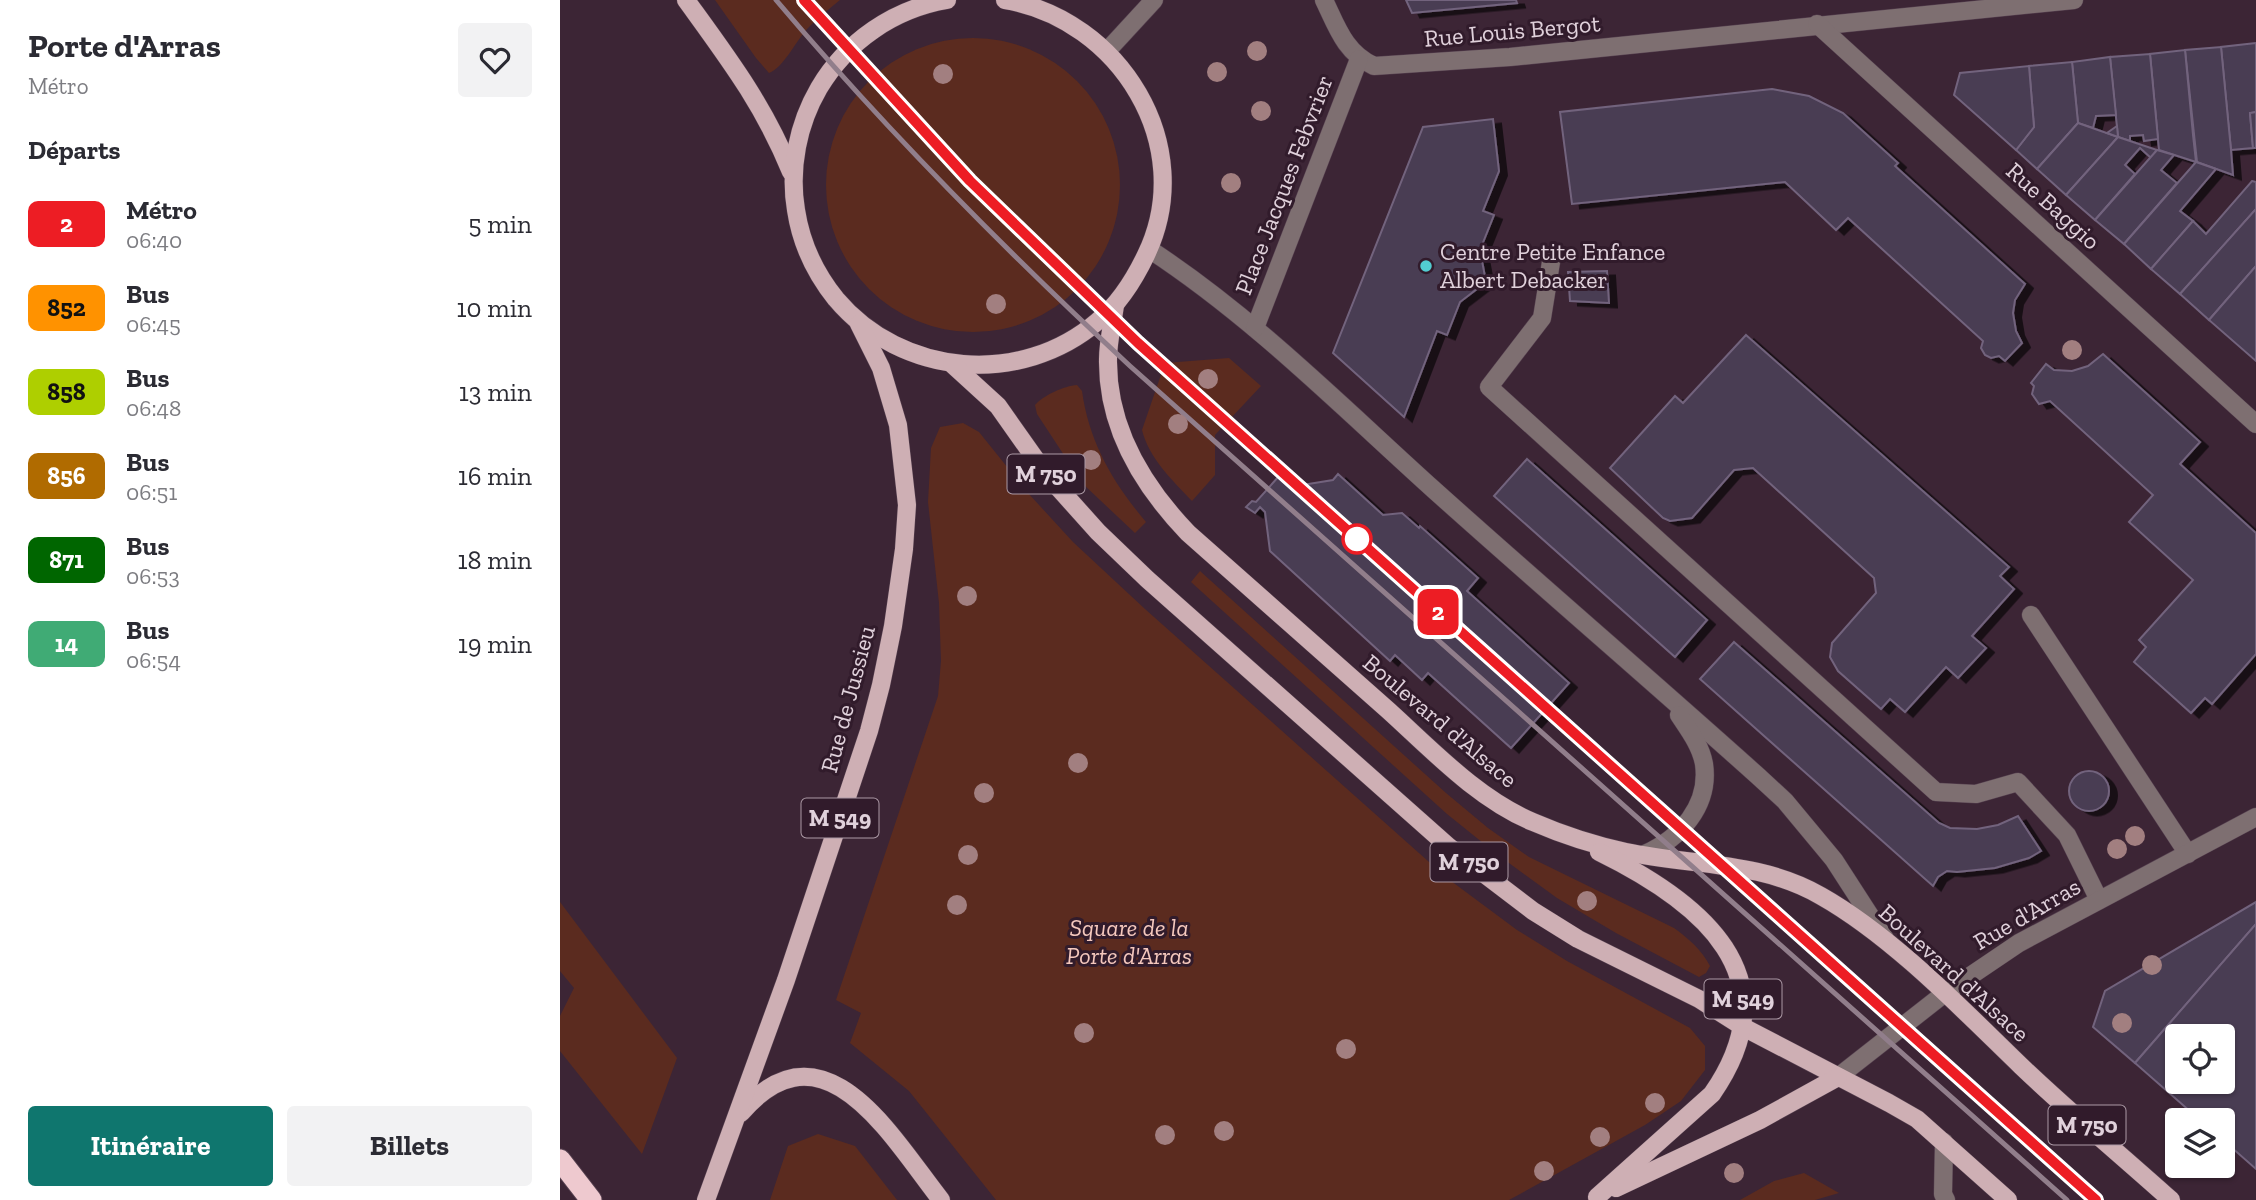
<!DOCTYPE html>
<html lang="fr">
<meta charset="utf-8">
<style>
body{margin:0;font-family:"Zilla Slab",serif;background:#f2f2f3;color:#2b2b33;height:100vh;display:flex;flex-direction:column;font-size:26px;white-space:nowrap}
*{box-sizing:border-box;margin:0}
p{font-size:23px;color:#7c7c81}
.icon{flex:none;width:38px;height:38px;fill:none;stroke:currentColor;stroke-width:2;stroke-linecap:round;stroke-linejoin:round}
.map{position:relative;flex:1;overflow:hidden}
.sheet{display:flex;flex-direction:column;background:#fff;width:560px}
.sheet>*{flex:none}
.badge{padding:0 14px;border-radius:10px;font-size:24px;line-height:46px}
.controls{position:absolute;left:1605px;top:1024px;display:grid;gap:14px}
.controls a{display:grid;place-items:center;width:70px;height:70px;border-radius:7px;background:#fff;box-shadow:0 2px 5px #0004;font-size:35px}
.map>.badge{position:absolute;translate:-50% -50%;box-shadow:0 0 0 4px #fff}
h2{padding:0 28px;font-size:26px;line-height:63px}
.round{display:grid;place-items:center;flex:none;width:74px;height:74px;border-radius:7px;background:#f2f2f3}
.head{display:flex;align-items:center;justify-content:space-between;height:119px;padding:0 28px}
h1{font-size:33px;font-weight:700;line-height:52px}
.cta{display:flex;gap:14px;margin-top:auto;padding:14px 28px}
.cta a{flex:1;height:80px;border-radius:7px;background:#0f766e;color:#fff;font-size:28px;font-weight:700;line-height:80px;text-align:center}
.cta a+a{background:#f2f2f3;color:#2b2b33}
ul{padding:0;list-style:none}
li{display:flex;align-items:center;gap:21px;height:84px;padding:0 28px}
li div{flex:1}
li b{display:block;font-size:26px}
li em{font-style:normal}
li .badge{min-width:77px;font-weight:700;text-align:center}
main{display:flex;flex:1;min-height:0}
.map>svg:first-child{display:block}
.green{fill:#5b2b1f}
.building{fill:#493c53;stroke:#72637d;stroke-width:2;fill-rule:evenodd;filter:url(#shadow)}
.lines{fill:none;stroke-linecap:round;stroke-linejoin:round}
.minor-casing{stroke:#564150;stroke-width:19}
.major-casing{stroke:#564150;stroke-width:19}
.highway-casing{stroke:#564150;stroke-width:23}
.minor{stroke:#7e6f71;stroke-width:18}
.major{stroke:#ceafb4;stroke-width:18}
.highway{stroke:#eec9cf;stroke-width:21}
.rail{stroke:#917e8b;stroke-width:5}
.tree{fill:#a27f80}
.line-casing{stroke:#fff;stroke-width:16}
.line{stroke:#ed1d24;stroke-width:10}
.poi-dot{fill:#52ccd0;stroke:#311b2b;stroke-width:2.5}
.stop-dot{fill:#fff;stroke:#ed1d24;stroke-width:3.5}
.labels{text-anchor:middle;stroke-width:6;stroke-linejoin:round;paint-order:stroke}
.shield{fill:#311b2b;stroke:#ac9aa6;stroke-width:2}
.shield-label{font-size:23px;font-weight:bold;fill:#e0d1db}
.street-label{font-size:24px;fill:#e0d1db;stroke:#311b2b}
.poi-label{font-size:24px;fill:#e0d1db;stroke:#311b2b;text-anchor:start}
.park-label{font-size:24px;font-style:italic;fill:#f5c8bd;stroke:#311b2b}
</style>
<main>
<section class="sheet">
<div class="head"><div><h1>Porte d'Arras</h1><p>Métro</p></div><a class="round"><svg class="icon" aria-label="heart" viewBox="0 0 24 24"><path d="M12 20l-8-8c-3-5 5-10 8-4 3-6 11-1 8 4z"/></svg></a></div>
<h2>Départs</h2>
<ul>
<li><span class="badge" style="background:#ed1d24;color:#fff">2</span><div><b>Métro</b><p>06:40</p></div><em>5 min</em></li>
<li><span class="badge" style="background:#ff9200;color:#111">852</span><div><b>Bus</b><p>06:45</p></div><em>10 min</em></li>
<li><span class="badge" style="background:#aecf00;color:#111">858</span><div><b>Bus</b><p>06:48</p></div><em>13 min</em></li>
<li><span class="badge" style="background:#b06b00;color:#fff">856</span><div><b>Bus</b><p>06:51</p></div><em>16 min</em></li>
<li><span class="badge" style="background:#060;color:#fff">871</span><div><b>Bus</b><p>06:53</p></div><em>18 min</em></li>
<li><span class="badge" style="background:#40ab75;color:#fff">14</span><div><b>Bus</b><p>06:54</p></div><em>19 min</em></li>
</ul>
<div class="cta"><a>Itinéraire</a><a>Billets</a></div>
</section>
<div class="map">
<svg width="1696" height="1200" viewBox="0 0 1696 1200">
<defs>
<filter id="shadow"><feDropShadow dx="8" dy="4.5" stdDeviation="0" flood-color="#0009"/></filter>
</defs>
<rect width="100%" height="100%" fill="#3c2535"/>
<g class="green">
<path d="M155 0H280C270 8 259 17 250 26 237 38 224 68 209 73L196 58Z"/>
<circle cx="413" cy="185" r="147"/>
<path d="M669 358 701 386 655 435V475L632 501C612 480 589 458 582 430L605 363Z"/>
<path d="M517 385 522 391C529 442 553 483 586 522L575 533 523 484 477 414 475 405C484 395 504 386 517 385Z"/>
<path d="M403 423 419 432 468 493 513 542 585 609 887 878 957 930 1007 961 1130 1028 1145 1046V1070L1121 1101 1085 1125 949 1200H436L349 1091 290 1043 301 1013 276 1000 378 696 381 661 379 603 368 502 371 448 380 427Z"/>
<path d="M640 571 886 793 928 828 969 857 1114 928C1129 939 1141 949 1150 966L1146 973 1139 977 1056 933 997 898 938 855 887 814 631 582Z"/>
<path d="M0 902 117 1058 82 1154 0 1051V1016L14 988 0 971Z"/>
<path d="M258 1134 295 1146 337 1200H210L228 1146Z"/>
<path d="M1244 1173 1279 1193 1255 1200H1180L1214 1181Z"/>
</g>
<g class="building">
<path d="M846 0H956L957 3 852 13Z"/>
<path d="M1696 43V112L1690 113 1693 148 1671 150 1661 47Z"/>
<path d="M1661 47 1671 150 1673 175 1637 162 1625 50Z"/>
<path d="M1625 50 1633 135 1636 162 1599 150 1590 54Z"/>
<path d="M1590 54 1598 139 1584 141 1583 135 1570 136V141L1558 137 1550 57Z"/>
<path d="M1550 57 1556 115 1536 116 1533 128 1518 123 1512 62Z"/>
<path d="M1512 62 1518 123 1477 169 1456 150 1474 127 1469 66Z"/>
<path d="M1469 66 1474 127 1456 150 1394 95 1400 73Z"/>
<path d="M1212 89 1249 96 1283 113 1338 163 1335 166 1465 284 1455 300 1453 313 1456 331 1462 343 1445 361 1439 356 1431 358 1425 355 1421 348 1423 341 1288 218 1276 230 1225 182 1012 204 1000 112Z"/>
<path d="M1696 112V148H1693L1690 113Z"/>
<path d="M933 119 939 171 923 211 934 215 920 250 926 282 900 302 887 335 877 331 844 417 773 353 863 127Z"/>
<path d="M1518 123 1558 137 1506 195 1477 169Z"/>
<path d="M1557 126 1558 137 1547 133Z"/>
<path d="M1558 137 1597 150 1591 158 1580 148 1565 165 1575 174 1535 220 1506 195Z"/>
<path d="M1597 150 1614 155 1601 170 1617 183 1564 244 1535 220Z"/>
<path d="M1636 162 1656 169 1620 211 1633 221 1591 269 1564 244Z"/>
<path d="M1692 181 1696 182V209L1620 294 1591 269 1633 221 1646 234Z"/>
<path d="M1696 209V266L1649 320 1620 294Z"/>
<path d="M1696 266V361L1649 320Z"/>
<path d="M1047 271 1049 303 1010 301 1008 272Z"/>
<path d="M1186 335 1449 567 1440 576 1454 589 1412 636 1426 648 1398 678 1386 667 1345 712 1330 699 1321 709 1278 671 1270 657 1272 643 1316 593 1314 578 1193 468 1174 470 1132 518 1110 521 1103 518 1050 468 1115 396 1123 403Z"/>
<path d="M1543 354 1640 442 1620 464 1696 533V654L1652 704 1645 698 1631 713 1574 662 1586 647 1579 640 1633 580 1569 522 1593 495 1490 401 1479 404 1472 394 1474 386 1471 383 1486 364 1494 370 1512 371 1528 366Z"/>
<path d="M967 459 1147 620 1115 657 934 496Z"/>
<path d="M778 474 823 515 842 513 859 528 860 526 918 578 907 591 1009 683 951 748 868 673 862 680 835 655 830 661 710 551 705 512 700 507 695 513 686 507 692 501 696 502 719 476 730 487 773 480Z"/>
<path d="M1174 642 1379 823 1390 828 1417 829 1438 825 1458 816 1481 851 1469 858 1435 868 1397 872 1387 871 1378 877 1373 886 1140 679Z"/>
<circle cx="1529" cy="791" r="20"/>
<path d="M1696 902V924L1575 1063 1533 1027 1545 991Z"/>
<path d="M1696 924V1169L1662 1139V1120H1640L1575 1063ZM1617 1036H1662V1082H1617Z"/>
</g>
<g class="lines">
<defs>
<g id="minor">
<path d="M764 0C777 27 785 53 814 66L950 57 1514 0"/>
<path d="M1257 24 1696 424"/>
<path d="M547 51 594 0"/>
<path d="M589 249C693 317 781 406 873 489 981 586 1091 680 1199 777L1225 801 1274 860 1325 939"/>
<path d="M991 262 982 318 929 387 1376 792 1416 794 1458 782 1507 835 1539 900"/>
<path d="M695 328 799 59"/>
<path d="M1471 615 1628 854"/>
<path d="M1085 854C1120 838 1150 806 1144 764 1141 746 1129 730 1119 715"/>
<path d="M1278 1077 1385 993 1459 943 1696 817"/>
<path d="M1384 1142 1383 1194 1386 1200"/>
</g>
<g id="major">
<path d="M126 0C168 58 204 105 231 172"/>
<path d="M387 0C334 9 287 41 259 88 238 124 229 168 236 210 241 243 255 273 276 299 342 377 461 387 538 321 560 303 574 280 586 255 639 145 559 19 445 0"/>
<path d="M555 305C553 322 548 341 548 359 547 427 582 485 628 533 695 592 762 652 829 711 873 751 918 799 973 822 1003 835 1034 845 1066 852 1133 866 1201 861 1261 896 1332 936 1402 1009 1461 1066 1509 1112 1561 1155 1611 1200"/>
<path d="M392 364 438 406 486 474 538 532 587 579 889 847 973 911 1018 939 1139 999 1183 1027 1329 1103 1357 1119 1448 1200"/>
<path d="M181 1113C264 1016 332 1138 381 1200"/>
<path d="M1056 1188 1200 1120 1278 1077"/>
<path d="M1037 1197 1152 1094C1234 976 1141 902 1039 852"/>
<path d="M146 1200 226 980 309 731 321 685 333 626 344 549 347 505 338 425 321 368 299 324"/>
</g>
<path id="highway" d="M0 1160 31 1200"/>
</defs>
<use href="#minor" class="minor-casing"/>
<use href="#major" class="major-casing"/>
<use href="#highway" class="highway-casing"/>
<use href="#minor" class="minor"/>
<use href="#major" class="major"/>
<use href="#highway" class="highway"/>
<g class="rail">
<path d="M216 0C326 130 445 250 570 366L1507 1200"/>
<path d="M244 0 410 181 578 343 1536 1200"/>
</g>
</g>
<g class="tree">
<circle cx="697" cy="51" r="10"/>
<circle cx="657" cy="72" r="10"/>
<circle cx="383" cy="74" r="10"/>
<circle cx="701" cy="111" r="10"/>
<circle cx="671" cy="183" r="10"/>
<circle cx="436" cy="304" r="10"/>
<circle cx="1512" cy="350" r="10"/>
<circle cx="648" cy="379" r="10"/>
<circle cx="618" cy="424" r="10"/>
<circle cx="531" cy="460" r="10"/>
<circle cx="407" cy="596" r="10"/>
<circle cx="518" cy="763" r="10"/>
<circle cx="424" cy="793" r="10"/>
<circle cx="1575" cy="836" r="10"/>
<circle cx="1557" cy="849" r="10"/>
<circle cx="408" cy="855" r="10"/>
<circle cx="1027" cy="901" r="10"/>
<circle cx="397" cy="905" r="10"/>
<circle cx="1592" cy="965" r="10"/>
<circle cx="1562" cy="1023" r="10"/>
<circle cx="524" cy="1033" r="10"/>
<circle cx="786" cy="1049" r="10"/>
<circle cx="1095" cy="1103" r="10"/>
<circle cx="664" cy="1131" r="10"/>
<circle cx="605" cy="1135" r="10"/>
<circle cx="1040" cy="1137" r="10"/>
<circle cx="984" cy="1171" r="10"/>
<circle cx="1174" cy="1173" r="10"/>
</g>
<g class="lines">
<defs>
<path id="line" d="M244 0 410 181 578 343 1536 1200"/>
</defs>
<use href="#line" class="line-casing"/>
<use href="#line" class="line"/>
</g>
<circle class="poi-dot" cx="866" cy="266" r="7"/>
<circle class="stop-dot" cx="797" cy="539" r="14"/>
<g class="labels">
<g class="shield">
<rect x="447.5" y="454.5" width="77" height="39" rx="5"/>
<rect x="241.5" y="798.5" width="77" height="39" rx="5"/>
<rect x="870.5" y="842.5" width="77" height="39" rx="5"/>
<rect x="1144.5" y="979.5" width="77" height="39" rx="5"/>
<rect x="1488.5" y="1105.5" width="77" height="39" rx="5"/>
</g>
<g class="shield-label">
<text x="486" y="482">M 750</text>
<text x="280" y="826">M 549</text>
<text x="909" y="870">M 750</text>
<text x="1183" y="1007">M 549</text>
<text x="1527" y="1133">M 750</text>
</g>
<g class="street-label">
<text transform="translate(952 31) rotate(-5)" y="8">Rue Louis Bergot</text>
<text transform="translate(724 185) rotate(-69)" y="8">Place Jacques Febvrier</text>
<text transform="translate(1493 206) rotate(42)" y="8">Rue Baggio</text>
<text transform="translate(288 699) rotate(-75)" y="8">Rue de Jussieu</text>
<text transform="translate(880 721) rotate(40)" y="8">Boulevard d'Alsace</text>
<text transform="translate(1467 914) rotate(-30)" y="8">Rue d'Arras</text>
<text transform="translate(1394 973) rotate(42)" y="8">Boulevard d'Alsace</text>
</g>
<g class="poi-label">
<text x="880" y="260">Centre Petite Enfance<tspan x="880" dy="28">Albert Debacker</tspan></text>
</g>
<g class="park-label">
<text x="569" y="936">Square de la<tspan x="569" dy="28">Porte d'Arras</tspan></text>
</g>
</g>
</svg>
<div class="controls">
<a><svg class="icon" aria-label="locate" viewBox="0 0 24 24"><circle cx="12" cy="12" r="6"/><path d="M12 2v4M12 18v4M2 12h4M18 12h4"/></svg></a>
<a><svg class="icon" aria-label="layers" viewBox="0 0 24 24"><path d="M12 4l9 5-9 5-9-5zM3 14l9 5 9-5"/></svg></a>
</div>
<b class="badge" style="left:878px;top:612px;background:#ed1d24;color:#fff">2</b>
</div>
</main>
